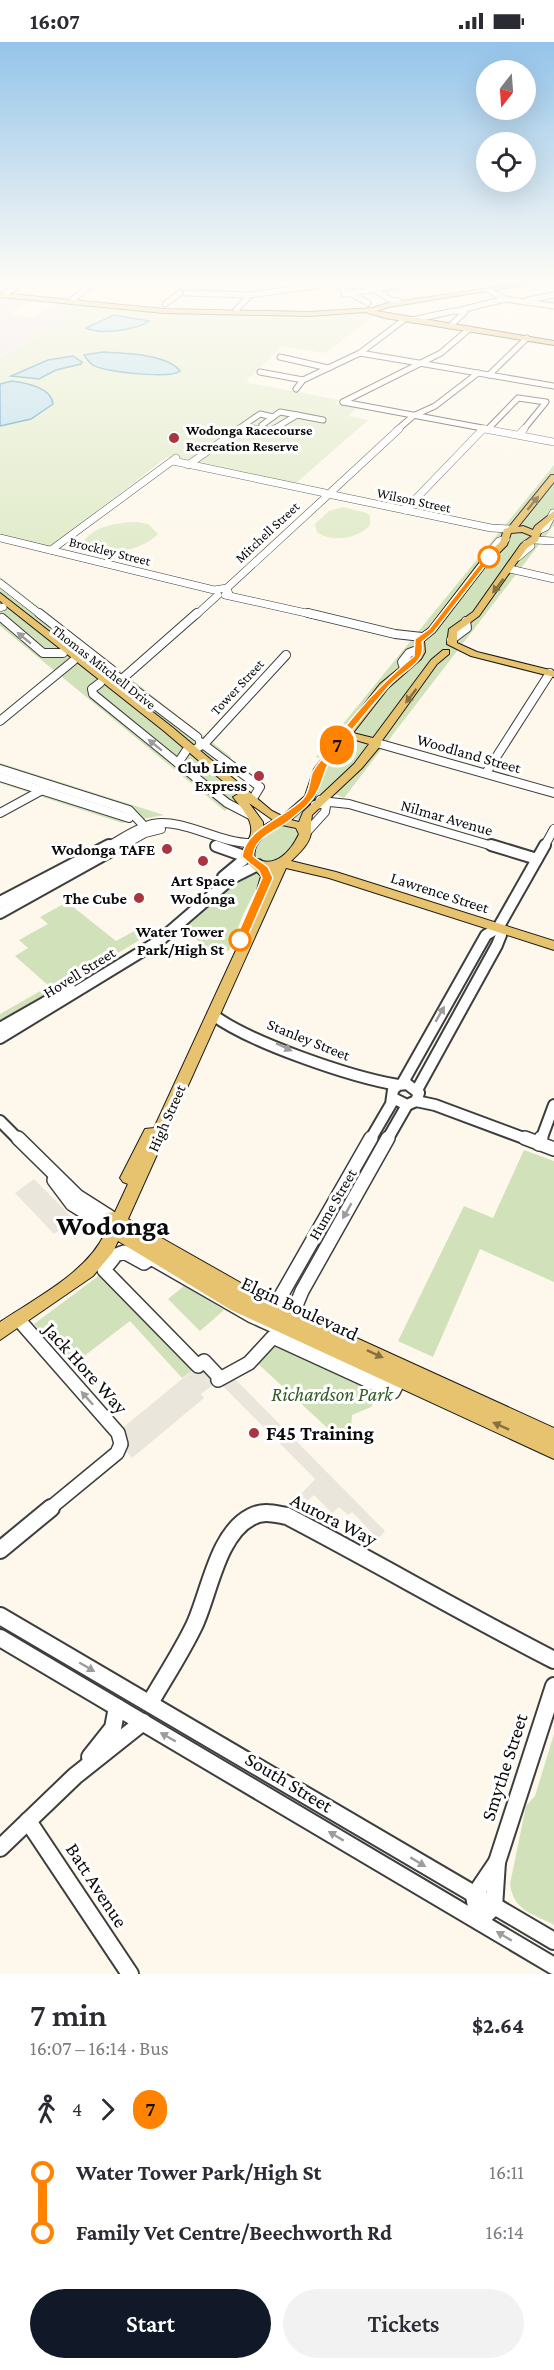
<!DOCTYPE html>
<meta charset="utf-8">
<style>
body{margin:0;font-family:"Crimson Pro",serif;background:#f2f2f3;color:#2b2b33;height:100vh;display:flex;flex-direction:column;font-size:22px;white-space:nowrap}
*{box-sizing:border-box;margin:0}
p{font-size:20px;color:#7c7c81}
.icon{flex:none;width:33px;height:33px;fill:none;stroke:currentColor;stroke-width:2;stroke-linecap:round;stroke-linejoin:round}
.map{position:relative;height:1932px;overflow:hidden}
.drawer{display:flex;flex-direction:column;background:#fff;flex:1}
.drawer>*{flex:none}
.badge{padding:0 12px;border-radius:20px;font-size:21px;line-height:39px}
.needle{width:39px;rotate:197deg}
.buttons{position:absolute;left:476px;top:18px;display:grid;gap:12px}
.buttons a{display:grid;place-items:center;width:60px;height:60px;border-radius:50%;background:#fff;box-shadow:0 6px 24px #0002;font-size:30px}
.map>.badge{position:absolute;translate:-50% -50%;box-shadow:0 0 0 3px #fff}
.legs{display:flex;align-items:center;gap:9px;height:66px;padding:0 30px;font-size:20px}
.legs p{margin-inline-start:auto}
.head{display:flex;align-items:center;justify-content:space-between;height:102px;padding:0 30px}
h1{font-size:33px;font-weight:600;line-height:45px}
.cta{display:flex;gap:12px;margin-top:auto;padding:12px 30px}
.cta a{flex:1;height:69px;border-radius:36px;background:#111827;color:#fff;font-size:24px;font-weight:600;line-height:69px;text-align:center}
.cta a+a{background:#f2f2f3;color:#2b2b33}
ul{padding:0 30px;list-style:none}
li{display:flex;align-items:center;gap:21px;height:60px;font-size:22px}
li i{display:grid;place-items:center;width:9px;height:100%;margin:0 8px;background:currentColor}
li i::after{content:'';width:15px;height:15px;margin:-8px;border:4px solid;border-radius:50%;background:#fff}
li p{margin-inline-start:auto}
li:first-child i{background:linear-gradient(#0000 50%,currentColor 0)}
li:last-child i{background:linear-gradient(currentColor 50%,#0000 0)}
.status{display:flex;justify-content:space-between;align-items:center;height:42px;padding:0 30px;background:#fff;direction:ltr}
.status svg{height:16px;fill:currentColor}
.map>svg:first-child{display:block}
.industrial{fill:#e7e0e9}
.green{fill:#d1e2ba}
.pitch{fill:#e1ebca}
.plaza{fill:#ebe6dc}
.water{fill:#b6dcee;stroke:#4694bc;stroke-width:1.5}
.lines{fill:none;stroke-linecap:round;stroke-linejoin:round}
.minor-far5-casing{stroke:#3e3e3e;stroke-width:7}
.minor-far4-casing{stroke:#3e3e3e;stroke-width:8}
.minor-far3-casing{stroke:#3e3e3e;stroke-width:10}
.minor-far2-casing{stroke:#3e3e3e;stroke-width:14}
.minor-far1-casing{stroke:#3e3e3e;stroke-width:16}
.minor-casing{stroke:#3e3e3e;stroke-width:20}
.major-casing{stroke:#1c1c1c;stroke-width:2}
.minor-far5{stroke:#fff;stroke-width:5}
.minor-far4{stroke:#fff;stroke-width:7}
.minor-far3{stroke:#fff;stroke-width:8}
.minor-far2{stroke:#fff;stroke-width:10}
.minor-far1{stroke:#fff;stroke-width:13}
.minor{stroke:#fff;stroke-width:16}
.major{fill:#e7c370;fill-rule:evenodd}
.oneway{fill:#847043}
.oneway2{fill:#9d9d9d}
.line-1{fill:#ff8200;stroke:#fff;stroke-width:1.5}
.poi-dot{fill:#a93541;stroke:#fff;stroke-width:2}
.stop-1-dot{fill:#fff;stroke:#ff8200;stroke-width:3}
.labels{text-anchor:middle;stroke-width:6;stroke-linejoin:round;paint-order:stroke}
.far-poi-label{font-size:14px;font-weight:bold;fill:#0b0b0b;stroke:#fff;text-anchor:start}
.far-street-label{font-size:14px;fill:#0b0b0b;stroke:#fff}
.street-label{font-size:16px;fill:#0b0b0b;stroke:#fff}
.poi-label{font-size:16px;font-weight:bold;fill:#0b0b0b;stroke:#fff;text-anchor:end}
.stop-label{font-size:16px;font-weight:bold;fill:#0b0b0b;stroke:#fff;text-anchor:end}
.near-street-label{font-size:20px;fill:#0b0b0b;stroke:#fff}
.near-park-label{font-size:20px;font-style:italic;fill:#335a24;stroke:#fff}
.near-poi-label{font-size:20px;font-weight:bold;fill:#0b0b0b;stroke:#fff;text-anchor:start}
.town-label{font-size:28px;font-weight:bold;fill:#0b0b0b;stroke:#fff}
</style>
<div class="status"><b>16:07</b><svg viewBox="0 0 49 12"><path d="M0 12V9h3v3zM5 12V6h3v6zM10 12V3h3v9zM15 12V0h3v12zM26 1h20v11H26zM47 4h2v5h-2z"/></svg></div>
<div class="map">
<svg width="554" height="1932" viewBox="0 0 554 1932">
<rect width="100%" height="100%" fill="#fdf8eb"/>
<path class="industrial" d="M0 256 35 258 10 271 31 276 59 261 91 263 0 313Z"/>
<g class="green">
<path d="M554 423V483L344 756 325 748 305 769 301 779 292 775 314 754 328 718 316 715Z"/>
<path d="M0 535 231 715 221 725 248 748 225 769 0 584Z"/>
<path d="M0 721 164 773 122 781 0 741Z"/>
<path d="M279 784H288L297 789V795C287 809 278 825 258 817L254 810C260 800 268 790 279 784Z"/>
<path d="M249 830 259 833 261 837 243 873 229 909 206 905 183 887 240 834Z"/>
<path d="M67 860 116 899 138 887 143 896 0 982V972L49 944 15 914 28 906 19 898 48 882 40 875Z"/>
<path d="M524 1108 554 1119V1240L480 1207 433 1315 398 1299 464 1164 493 1176Z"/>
<path d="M105 1229 198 1324 182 1336 130 1279 71 1324 34 1282Z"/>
<path d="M184 1244 224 1268 200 1289 168 1257Z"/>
<path d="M273 1295 383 1345 371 1365 352 1373 351 1386 345 1398 336 1394 253 1317Z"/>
<path d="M554 1692V1883C533 1871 514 1870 510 1842L526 1764 535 1754Z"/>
</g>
<g class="pitch">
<path d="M91 263 167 271 310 274 367 271 374 274 325 311 282 304 247 338 248 341 340 358 334 362 357 366 348 374 368 378 295 442 167 415 50 505 0 493V314Z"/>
<path d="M343 465 367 471 370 474V483C358 497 332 501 317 490L315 482 329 469Z"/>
<path d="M137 480 148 482 158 492C141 510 102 516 83 500 93 484 119 480 137 480Z"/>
</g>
<g class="plaza">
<path d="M34 1137 75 1178 54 1192 15 1151Z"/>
<path d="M204 1319 220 1336 232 1334 385 1489 378 1497 352 1470 348 1473 339 1465 332 1471 314 1453 307 1459 301 1452 315 1437 218 1339 201 1352 204 1356 132 1416 126 1409 127 1394 120 1388Z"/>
</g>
<g class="water">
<path d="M114 273 149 279C137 288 99 293 86 286Z"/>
<path d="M103 310C123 311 168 312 180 329 171 337 102 330 93 323 90 321 86 316 84 313Z"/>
<path d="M73 314 82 320 81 322 56 328 39 337 11 334 48 318Z"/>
<path d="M12 339C26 341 51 345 53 362L31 377 0 384V342Z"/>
</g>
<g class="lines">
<defs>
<g id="minor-far5">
<path d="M334 242 368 261"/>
<path d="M373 247 391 258 399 259"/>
<path d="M488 248 505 257 554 264"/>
<path d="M6 251 20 242"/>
<path d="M186 251 250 253 330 242"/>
<path d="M344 252 410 242"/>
<path d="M73 257 93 242"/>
<path d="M528 258 554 253"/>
<path d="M165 262 180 251"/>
<path d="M236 268 250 253"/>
<path d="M461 268 505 257"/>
<path d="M412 278 454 269 465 270 450 284"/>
<path d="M360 311 554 344"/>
<path d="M280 315 328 326"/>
<path d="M260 330 303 338"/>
<path d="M489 333 527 296"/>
<path d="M296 347 303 338 360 311 405 277"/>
<path d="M343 360 493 388"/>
<path d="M343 360 441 311 469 287"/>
<path d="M262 383 280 370 297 373"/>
<path d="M243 385 267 388"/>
<path d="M488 387 518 356 546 360 523 388"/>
<path d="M237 388 260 372 273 375"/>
<path d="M272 388 297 373 323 378"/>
<path d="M397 388 413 374 435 364 478 331"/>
</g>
<g id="minor-far4">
<path d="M256 387 271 389 274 387"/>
<path d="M485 387 554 400"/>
<path d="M519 393 524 387"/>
<path d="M173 419 325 451"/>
<path d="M188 423 239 387"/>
<path d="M331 450 399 387"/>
<path d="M333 453 491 486 510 487"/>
<path d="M405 468 483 387"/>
<path d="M537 489 546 485 553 471"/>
<path d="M0 496 214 548 227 546 229 552"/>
<path d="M534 498 554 499"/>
<path d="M51 508 176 416"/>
<path d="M496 509 494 505 499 499 506 497"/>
<path d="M518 515 531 504 526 502"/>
<path d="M510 527 554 537"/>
<path d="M0 541 41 573"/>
<path d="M227 546 327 454"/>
<path d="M225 553 315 573"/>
<path d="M0 566 3 565"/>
<path d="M196 573 218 553"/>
</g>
<g id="minor-far3">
<path d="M39 571 112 628"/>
<path d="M308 571 395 592 422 595"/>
<path d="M2 576 43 611H63"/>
<path d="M451 598 467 586 466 579"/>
<path d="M404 626 402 620 409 611 420 607"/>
<path d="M118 635 197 695"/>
<path d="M100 641 92 647 93 652 227 761 254 775"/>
<path d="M112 642 122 637 197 571"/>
<path d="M0 679 73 619"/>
<path d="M200 700 260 745 252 758"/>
<path d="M377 701 554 751"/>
<path d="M194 708 205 701 286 613"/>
<path d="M178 721 186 709"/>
<path d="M0 727 129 768 147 787"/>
<path d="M486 731 550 631"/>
<path d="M0 735 129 776"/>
<path d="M315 763 330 760 349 762 496 805"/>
<path d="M0 771 44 747"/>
<path d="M305 792 325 770 326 764 320 758"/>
<path d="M216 804 219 805"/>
<path d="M107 805C120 798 138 785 153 782 184 776 219 802 253 801"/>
<path d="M120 805 145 791 161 787"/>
<path d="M544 805 554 787"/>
</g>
<g id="minor-far2">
<path d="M491 803 537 817"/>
<path d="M216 804 247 815"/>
<path d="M223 835 247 815"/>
<path d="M0 860 109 803"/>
<path d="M0 871 122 803"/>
<path d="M213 973C251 1001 351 1035 398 1043"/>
<path d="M0 986 70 946"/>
<path d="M0 996 159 899 232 836 258 823"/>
<path d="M402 1042 486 893 498 886 545 803"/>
<path d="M417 1048 497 903 501 893 498 886"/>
<path d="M416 1059 435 1063 529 1098"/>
<path d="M0 1079 19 1098"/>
<path d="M370 1098 391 1062 393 1048 398 1043 407 1042 419 1051 416 1059 407 1063 393 1056"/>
<path d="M387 1098 407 1063"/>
<path d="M541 1098 554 1063"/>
</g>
<g id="minor-far1">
<path d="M18 1096 77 1154 110 1175"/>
<path d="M525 1096 554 1107"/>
<path d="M539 1102 541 1096"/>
<path d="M54 1138 72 1162 107 1184"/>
<path d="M124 1210 144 1221 151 1216 252 1274 398 1340 393 1350 273 1295 249 1321 218 1338 220 1336 204 1319 198 1324 104 1228 116 1213Z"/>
<path d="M274 1272V1266L371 1096"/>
<path d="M18 1277 118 1391 121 1402 117 1411 49 1467"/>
<path d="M300 1278 295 1266 302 1249 388 1096"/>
</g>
<g id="minor">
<path d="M0 1508 51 1466"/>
<path d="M0 1574 554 1899"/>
<path d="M0 1596 554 1924"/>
<path d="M150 1661C165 1635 181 1611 194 1584 209 1553 217 1492 251 1475 263 1468 275 1472 287 1474 377 1521 464 1572 554 1618"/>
<path d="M90 1715 113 1686 117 1665"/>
<path d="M28 1779 130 1932"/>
<path d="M0 1806 75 1734 143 1680"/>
<path d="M479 1879 494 1865 497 1820 554 1644"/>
<path d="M479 1879 474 1854 497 1820"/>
</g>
<g id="major">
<path d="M518 242H529L389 265 376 269 554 299V303L385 276 365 270 309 274 164 271 0 255V251L164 267 309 270 373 266 388 261Z"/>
<path d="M551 433H554V440L518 485 523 484 533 488 535 484 554 469V476L542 487 538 499 527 506 479 574 457 590V601L477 610 554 629V635L471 614 447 602 449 587 473 570 521 502 532 494 522 490 511 491 507 503 485 525 435 590 424 599 425 610 421 617 388 646 353 691 373 696 431 618 443 608H449V612L437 622 381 700V703L362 726 312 773C311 779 311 783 311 789 311 801 299 811 291 819L336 830 554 899V908L329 836 286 826 128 1177 262 1253 554 1386V1417L231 1268 118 1199 113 1210 93 1234 0 1298V1280C34 1257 88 1230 105 1191L101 1185 106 1179 104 1176 106 1171 115 1170 128 1142 123 1140 120 1136 145 1087 154 1086 262 852 257 848 261 834 241 815C242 808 245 804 249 797 257 781 242 767 233 755L238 752 164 689 0 559V551L172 685 272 769 282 774 305 754 314 727 380 642 414 614 416 596 429 586 479 521 500 500 504 487 508 486ZM349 696 369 702 354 722 303 770 299 780 291 778 314 757 324 727ZM249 761 273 778 263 784V780ZM282 783 296 786 299 792C291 809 275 828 255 816 251 801 270 789 282 783Z"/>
</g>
</defs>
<use href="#minor-far5" class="minor-far5-casing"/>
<use href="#minor-far4" class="minor-far4-casing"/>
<use href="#minor-far3" class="minor-far3-casing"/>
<use href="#minor-far2" class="minor-far2-casing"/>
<use href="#minor-far1" class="minor-far1-casing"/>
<use href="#minor" class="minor-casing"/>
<use href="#major" class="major-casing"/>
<use href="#minor-far5" class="minor-far5"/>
<use href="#minor-far4" class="minor-far4"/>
<use href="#minor-far3" class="minor-far3"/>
<use href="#minor-far2" class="minor-far2"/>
<use href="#minor-far1" class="minor-far1"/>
<use href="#minor" class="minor"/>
<use href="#major" class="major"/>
</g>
<defs><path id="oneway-solid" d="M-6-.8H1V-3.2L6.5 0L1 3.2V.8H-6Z" transform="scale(1.5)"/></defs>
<g class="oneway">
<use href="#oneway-solid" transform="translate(533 461) rotate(-51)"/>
<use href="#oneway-solid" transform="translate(498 544) rotate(127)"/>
<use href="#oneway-solid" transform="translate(411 654) rotate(127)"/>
<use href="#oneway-solid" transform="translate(375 1312) rotate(25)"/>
<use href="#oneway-solid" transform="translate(501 1384) rotate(-156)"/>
</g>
<g class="oneway2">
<use href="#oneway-solid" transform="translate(24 596) rotate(-141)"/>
<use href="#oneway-solid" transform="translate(155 703) rotate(-141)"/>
<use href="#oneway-solid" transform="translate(440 972) rotate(-60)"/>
<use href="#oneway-solid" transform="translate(284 1005) rotate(26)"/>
<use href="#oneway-solid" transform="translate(347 1169) rotate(120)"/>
<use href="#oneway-solid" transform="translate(87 1356) rotate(-132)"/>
<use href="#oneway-solid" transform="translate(87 1625) rotate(30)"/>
<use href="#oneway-solid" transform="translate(168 1695) rotate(-150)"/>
<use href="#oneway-solid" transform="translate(336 1794) rotate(-149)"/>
<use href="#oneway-solid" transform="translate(418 1820) rotate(31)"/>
<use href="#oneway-solid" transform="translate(504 1894) rotate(-149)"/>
</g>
<linearGradient id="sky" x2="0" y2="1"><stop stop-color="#94c4ea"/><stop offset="0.47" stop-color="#fefcf6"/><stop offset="1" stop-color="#fefcf6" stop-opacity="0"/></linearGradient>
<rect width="554" height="512" fill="url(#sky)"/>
<path class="line-1" d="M486 514 492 515 434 590 422 600C427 622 403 628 390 643 370 666 349 690 332 715 324 727 324 736 318 748 312 761 301 769 290 778 277 789 255 794 253 814L268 825 273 836 246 898 244 901H236L235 898 262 836 259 829 242 815C245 786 285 776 303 757 310 749 309 741 312 731 315 725 321 718 325 712 350 676 380 642 414 614L415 597 429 587Z"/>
<g class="poi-dot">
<circle cx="174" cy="396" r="6"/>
<circle cx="259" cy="734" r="6"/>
<circle cx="167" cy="807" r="6"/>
<circle cx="203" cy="819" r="6"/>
<circle cx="139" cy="856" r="6"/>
<circle cx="254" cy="1391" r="6"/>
</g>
<g class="stop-1-dot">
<circle cx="489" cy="515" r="10"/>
<circle cx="240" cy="898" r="10"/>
</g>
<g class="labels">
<g class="far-poi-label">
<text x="186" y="393">Wodonga Racecourse<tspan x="186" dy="16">Recreation Reserve</tspan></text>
</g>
<g class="far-street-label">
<text transform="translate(414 458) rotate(12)" y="5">Wilson Street</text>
<text transform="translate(267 490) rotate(-43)" y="5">Mitchell Street</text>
<text transform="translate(110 509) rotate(14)" y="5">Brockley Street</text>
<text transform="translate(104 625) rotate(38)" y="5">Thomas Mitchell Drive</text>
<text transform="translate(237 645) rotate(-47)" y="5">Tower Street</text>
</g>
<g class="street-label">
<text transform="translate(469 711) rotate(16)" y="6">Woodland Street</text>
<text transform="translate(447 775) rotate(16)" y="6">Nilmar Avenue</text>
<text transform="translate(440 850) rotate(18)" y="6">Lawrence Street</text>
<text transform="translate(79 930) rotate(-32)" y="6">Hovell Street</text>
<text transform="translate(309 997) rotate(22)" y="6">Stanley Street</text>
<text transform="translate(166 1076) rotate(-66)" y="6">High Street</text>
<text transform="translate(332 1162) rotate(-60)" y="6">Hume Street</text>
</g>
<g class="poi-label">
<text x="247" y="731">Club Lime<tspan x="247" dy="18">Express</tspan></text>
<text x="155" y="813">Wodonga TAFE</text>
<text x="203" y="844" text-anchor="middle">Art Space<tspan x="203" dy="18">Wodonga</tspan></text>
<text x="127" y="862">The Cube</text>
</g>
<g class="stop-label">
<text x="224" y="895">Water Tower<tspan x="224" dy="18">Park/High St</tspan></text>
</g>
<g class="near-street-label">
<text transform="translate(300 1266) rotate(25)" y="7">Elgin Boulevard</text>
<text transform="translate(86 1326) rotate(48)" y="7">Jack Hore Way</text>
<text transform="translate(334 1477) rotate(27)" y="7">Aurora Way</text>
<text transform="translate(504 1725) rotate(-72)" y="7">Smythe Street</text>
<text transform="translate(289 1740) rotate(31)" y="7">South Street</text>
<text transform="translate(97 1843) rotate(57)" y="7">Batt Avenue</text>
</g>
<g class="near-park-label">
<text x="332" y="1359">Richardson Park</text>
</g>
<g class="near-poi-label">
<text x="266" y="1398">F45 Training</text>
</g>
<g class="town-label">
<text x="113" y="1193">Wodonga</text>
</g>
</g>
</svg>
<div class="buttons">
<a><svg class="needle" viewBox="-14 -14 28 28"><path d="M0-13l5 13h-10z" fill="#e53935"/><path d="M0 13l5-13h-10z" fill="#7c7c81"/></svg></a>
<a><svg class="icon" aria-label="locate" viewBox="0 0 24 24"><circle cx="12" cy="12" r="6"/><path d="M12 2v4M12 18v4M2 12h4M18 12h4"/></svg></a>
</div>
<b class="badge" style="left:337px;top:703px;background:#ff8200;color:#111">7</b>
</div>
<section class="drawer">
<div class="head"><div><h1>7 min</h1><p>16:07 – 16:14 · Bus</p></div><b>$2.64</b></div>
<div class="legs"><svg class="icon" aria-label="walk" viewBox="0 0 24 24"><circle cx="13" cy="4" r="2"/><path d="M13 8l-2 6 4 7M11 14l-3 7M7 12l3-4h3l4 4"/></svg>4<svg class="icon" aria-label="forward" viewBox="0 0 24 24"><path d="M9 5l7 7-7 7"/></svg><b class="badge" style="background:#ff8200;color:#111">7</b></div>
<ul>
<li><i style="color:#ff8200"></i><b>Water Tower Park/High St</b><p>16:11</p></li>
<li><i style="color:#ff8200"></i><b>Family Vet Centre/Beechworth Rd</b><p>16:14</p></li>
</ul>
<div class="cta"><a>Start</a><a>Tickets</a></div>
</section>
